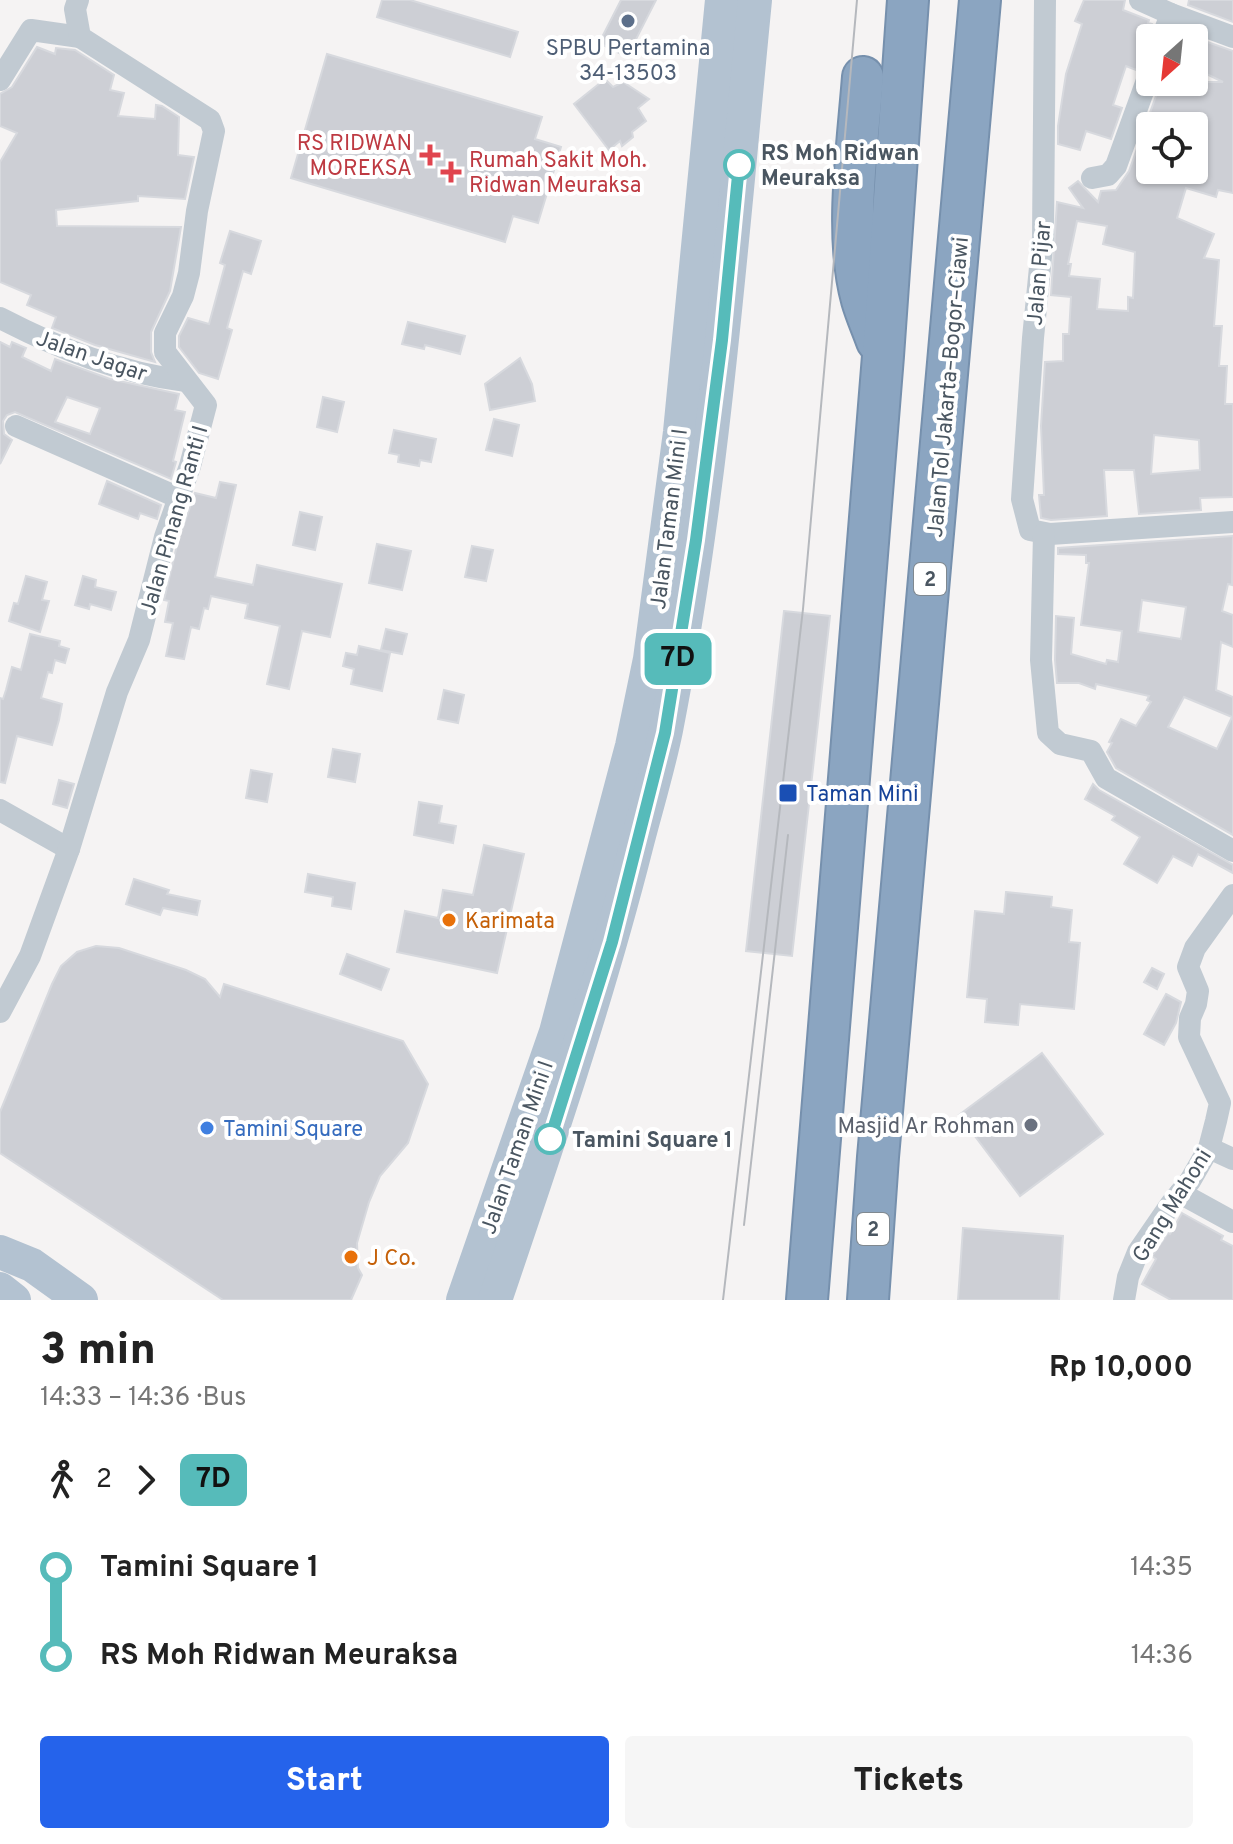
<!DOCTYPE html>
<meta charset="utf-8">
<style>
body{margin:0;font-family:Overpass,sans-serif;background:#f6f6f6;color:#222;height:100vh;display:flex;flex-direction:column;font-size:30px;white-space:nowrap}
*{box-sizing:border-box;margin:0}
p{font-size:26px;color:#767676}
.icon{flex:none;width:44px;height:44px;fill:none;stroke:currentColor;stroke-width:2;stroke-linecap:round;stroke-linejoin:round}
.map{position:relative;height:1300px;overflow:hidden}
.panel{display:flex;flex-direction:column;background:#fff;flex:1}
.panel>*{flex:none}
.badge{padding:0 16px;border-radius:12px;font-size:28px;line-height:52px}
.needle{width:52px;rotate:207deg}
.fabs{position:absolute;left:1136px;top:24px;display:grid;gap:16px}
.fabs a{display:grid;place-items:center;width:72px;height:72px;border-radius:8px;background:#fff;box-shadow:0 2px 6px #0004;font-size:40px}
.map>.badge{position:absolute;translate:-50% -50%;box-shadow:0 0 0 4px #fff}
.legs{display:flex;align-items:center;gap:12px;height:88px;padding:0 40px;font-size:26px}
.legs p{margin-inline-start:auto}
.head{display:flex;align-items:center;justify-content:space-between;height:136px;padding:0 40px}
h1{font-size:44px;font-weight:800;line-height:60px}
.action{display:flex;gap:16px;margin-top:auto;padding:16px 40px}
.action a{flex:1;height:92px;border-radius:8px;background:#2563eb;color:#fff;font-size:32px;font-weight:800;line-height:92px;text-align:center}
.action a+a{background:#f6f6f6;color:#222}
ul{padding:0 40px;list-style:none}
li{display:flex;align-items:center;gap:28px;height:88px;font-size:30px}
li i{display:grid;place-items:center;width:12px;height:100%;margin:0 10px;background:currentColor}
li i::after{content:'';width:20px;height:20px;margin:-10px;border:6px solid;border-radius:50%;background:#fff}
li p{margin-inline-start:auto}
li:first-child i{background:linear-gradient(#0000 50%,currentColor 0)}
li:last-child i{background:linear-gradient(currentColor 50%,#0000 0)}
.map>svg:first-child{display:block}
.building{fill:#cdcfd5;stroke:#d7d9de;stroke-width:2;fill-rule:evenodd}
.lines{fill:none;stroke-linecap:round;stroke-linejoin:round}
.motorway-casing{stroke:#7690ad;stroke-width:44}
.minor{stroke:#c1cad2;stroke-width:22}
.primary{stroke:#b3c2d1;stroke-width:34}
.motorway{stroke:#8ba5c1;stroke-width:40}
.tram{stroke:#b5b8bd;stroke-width:2}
.line-1-casing{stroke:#fff;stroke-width:18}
.line-1{stroke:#56bbba;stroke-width:12}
.service-dot{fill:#5c6f8a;stroke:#fff;stroke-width:3}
.health-dot{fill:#e0444e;stroke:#fff;stroke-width:3}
.stop-1-dot{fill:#fff;stroke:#56bbba;stroke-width:4}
.transit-dot{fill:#1a4fb4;stroke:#fff;stroke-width:3}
.food-dot{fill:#e8710a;stroke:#fff;stroke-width:3}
.worship-dot{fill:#6b7280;stroke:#fff;stroke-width:3}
.shop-dot{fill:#3f7fe0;stroke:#fff;stroke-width:3}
.labels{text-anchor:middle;stroke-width:8;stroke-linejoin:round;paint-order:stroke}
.shield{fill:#fff;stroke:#808990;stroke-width:2}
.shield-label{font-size:20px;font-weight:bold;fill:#4a5661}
.service-label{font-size:22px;fill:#4e5e75;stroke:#fff}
.health-label{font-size:22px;fill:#be3a42;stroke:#fff;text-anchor:end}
.stop-label{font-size:22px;font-weight:bold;fill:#4a5661;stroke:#fff;text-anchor:start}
.street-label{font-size:22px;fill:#4a5661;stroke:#fff}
.transit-label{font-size:22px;fill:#164399;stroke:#fff;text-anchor:start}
.food-label{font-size:22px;fill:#c56008;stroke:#fff;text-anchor:start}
.worship-label{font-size:22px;fill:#5b616d;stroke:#fff;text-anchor:end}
.shop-label{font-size:22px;fill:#366cbe;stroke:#fff;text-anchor:start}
</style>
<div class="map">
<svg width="1233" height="1300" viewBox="0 0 1233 1300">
<rect width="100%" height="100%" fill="#f5f3f3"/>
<g class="building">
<path d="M382 0H410L518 32 510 57 377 17Z"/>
<path d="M621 0H656L627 57 599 43Z"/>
<path d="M1084 0H1125L1123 10 1149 20 1148 23 1152 24 1148 40 1150 51 1146 59 1140 62 1136 70 1126 66 1113 105 1122 108 1111 139 1086 131 1080 150 1058 144V126L1066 74 1082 24 1075 21Z"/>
<path d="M1189 0H1233V22L1188 5Z"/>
<path d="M1182 33 1233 51V193L1218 190 1216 197 1186 188 1177 218 1214 234 1204 258 1219 260 1214 326H1222L1219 366H1227L1225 404H1233V497L1200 498 1201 510 1139 514 1134 470H1104L1107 516 1051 520 1041 518 1039 495H1044L1041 426 1045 362 1063 361V334H1069L1071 297 1051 295 1057 202 1083 208 1069 188 1078 181 1098 202 1101 191 1116 190 1129 171 1161 82H1223L1194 68V38H1181ZM1150 126H1194V170H1145L1150 151ZM1077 221 1107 226 1103 244 1135 252 1133 298 1128 297V311L1097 309 1100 279 1069 276 1071 264H1068ZM1154 435 1199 440 1200 470 1151 474Z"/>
<path d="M37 47 55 54 56 48 75 50 114 75 110 90 124 93 118 116 155 119 156 105 162 106 179 117 178 155 194 157 185 199 138 196V201L56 210 57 226 181 227 170 291 151 332V352L155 362 95 345 52 328 56 317 27 305 31 295 0 282V162L17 133 0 126V94L12 87Z"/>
<path d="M327 54 542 117 535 139 561 147 538 223 513 216 505 242 291 178Z"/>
<path d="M605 79 613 87 623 82 649 99 638 108 646 121 632 132 633 137 622 146 620 141 609 150 574 104Z"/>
<path d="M230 231 261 241 251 274 243 271 227 328 232 330 218 379 199 373 179 347V336L188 318 209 324 225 265 220 263Z"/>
<path d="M408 322 465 336 460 354 425 345 424 349 402 344Z"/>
<path d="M0 342 10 347 12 342 26 348 22 357 51 371 55 359 110 379 179 394 175 410 185 412 173 461 176 462 171 479 15 412 7 415 3 421 4 434 12 440 0 464ZM67 397 100 408 90 434 55 422Z"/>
<path d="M520 358 532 384 535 401 490 410 485 384Z"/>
<path d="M323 397 344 402 337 432 317 427Z"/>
<path d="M494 419 519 425 512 456 486 450Z"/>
<path d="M394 430 436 439 431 462 420 460 419 466 398 462 399 455 389 453Z"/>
<path d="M107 481 161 505 157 519 140 513 138 519 99 504Z"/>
<path d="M220 482 236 485 215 577 253 585 257 565 342 584 330 637 302 631 289 689 267 684 280 626 245 618 248 604 211 596 208 609 204 608 199 629 191 627 184 659 166 656 173 623 165 622 169 601 164 600 178 541 195 493 216 498Z"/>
<path d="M300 512 322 517 315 550 293 545Z"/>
<path d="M1233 536 1232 585 1228 584 1222 611 1233 615V647L1221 642 1216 690 1233 697V835L1116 768 1107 752 1112 743 1109 742 1121 719 1136 726 1151 702 1147 700 1149 696 1096 684 1095 689 1079 683H1057L1055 660 1056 616 1074 618 1071 654 1106 664 1107 660 1118 662 1122 631 1081 625 1089 563H1086V555L1058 554V548ZM1142 600 1186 607 1181 639 1138 632ZM1184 697 1232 717 1217 749 1168 727Z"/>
<path d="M377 544 411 551 402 590 369 583Z"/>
<path d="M472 546 493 550 486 581 465 577Z"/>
<path d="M26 576 47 582 42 600 49 601 40 632 9 621 14 603 18 604Z"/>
<path d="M83 576 96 580 95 587 116 592 111 610 90 604 89 609 75 605Z"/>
<path d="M784 611 830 616 792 956 746 951Z"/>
<path d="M386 629 407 634 402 654 381 650Z"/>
<path d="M30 634 60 641 59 646 69 649 65 663 55 660 52 673 48 672 41 698 62 704 59 720 52 745 17 736 5 783 0 782V698L3 699 6 690 12 667 21 670Z"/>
<path d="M359 646 390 653 382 691 351 684 354 669 343 666 346 653 357 655Z"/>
<path d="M444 690 464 695 458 723 438 719Z"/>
<path d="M333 749 360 754 355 782 328 777Z"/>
<path d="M251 770 272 774 267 802 246 798Z"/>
<path d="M59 780 74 784 67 808 53 804Z"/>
<path d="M1093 784 1099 790 1233 865V873L1198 854 1192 866 1173 856 1157 883 1124 864 1140 837 1112 820 1115 816 1085 799Z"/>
<path d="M419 802 442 806 439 823 456 826 453 843 414 835Z"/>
<path d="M484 845 524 854 497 973 397 952 405 911 438 918 443 890 473 895Z"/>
<path d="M308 874 355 883 351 909 332 906 333 897 305 892Z"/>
<path d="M134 879 169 890 167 894 200 901 197 915 163 908 160 915 126 904Z"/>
<path d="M1006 892 1052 897 1051 907 1072 910 1069 942 1080 943 1074 1009 1020 1004 1018 1025 985 1022 987 999 967 997 975 911 1004 914Z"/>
<path d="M96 946 119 948 186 970 205 979 220 997 224 984 403 1041 428 1084 408 1143 380 1176 369 1202 357 1243 358 1268 362 1275 351 1300H223L0 1153V1112L52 984 61 966 77 952Z"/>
<path d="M347 954 389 969 381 990 340 974Z"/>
<path d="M1152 968 1164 974 1157 989 1144 982Z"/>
<path d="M1166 994 1181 1002 1176 1023 1164 1045 1144 1034Z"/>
<path d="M1042 1053 1103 1134 1020 1196 959 1115Z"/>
<path d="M1182 1213 1223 1236 1221 1240 1233 1246V1300H1171L1142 1284 1156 1259 1152 1256 1168 1233 1170 1234Z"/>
<path d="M963 1228 1063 1236 1059 1300H958Z"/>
</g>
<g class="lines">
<defs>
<g id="motorway">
<path d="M863 77C858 144 844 236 862 300 866 314 872 327 877 341"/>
<path d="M807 1300 883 356 908 0"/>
<path d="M868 1300 878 1157 980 0"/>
</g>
</defs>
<use href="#motorway" class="motorway-casing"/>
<g class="minor">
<path d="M1045 0 1043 237 1033 338 1022 499 1030 530 1050 534 1233 522"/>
<path d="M1140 0 1171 14 1233 37"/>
<path d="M1162 38 1171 14"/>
<path d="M0 80 31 30 80 37"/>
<path d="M1092 178 1108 175 1116 166 1150 72"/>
<path d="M0 318C60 349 119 373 186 381"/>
<path d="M16 426 177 497"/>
<path d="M1044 534 1041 660 1048 733 1060 744 1091 751 1106 778 1233 851"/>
<path d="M0 810 69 849"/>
<path d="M0 1012 30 956 69 849 117 692 139 640 165 537 190 466 206 405 165 352V333L183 296 189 273 197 211 214 131 210 120 80 37 75 9 78 0"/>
<path d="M1209 1148 1233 1159"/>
<path d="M1180 1193 1233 1222"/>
<path d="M1124 1300 1128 1277 1138 1252 1171 1204 1190 1181 1209 1148 1216 1121 1220 1103 1189 1037 1190 1018 1196 1004 1198 991 1188 967 1195 948 1233 895"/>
</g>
<g class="primary">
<path d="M0 1252 32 1265 81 1300"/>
<path d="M0 1289 14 1300"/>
<path d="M463 1300 556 1032 632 746 650 659 680 432 722 0"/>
<path d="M495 1300C546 1150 597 1000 636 847 646 808 658 769 666 730 713 490 731 244 755 0"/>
</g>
<use href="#motorway" class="motorway"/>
<g class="tram">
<path d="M744 1225 788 835"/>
<path d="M723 1300 803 609 857 0"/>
</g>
</g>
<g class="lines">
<defs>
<path id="line-1" d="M550 1139 612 942 665 733 696 540 722 340 739 165"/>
</defs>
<use href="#line-1" class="line-1-casing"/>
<use href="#line-1" class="line-1"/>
</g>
<circle class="service-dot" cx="628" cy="21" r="8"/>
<g class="health-dot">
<path d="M426 143h8v8h8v8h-8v8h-8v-8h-8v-8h8z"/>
<path d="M447 160h8v8h8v8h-8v8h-8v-8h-8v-8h8z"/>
</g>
<g class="stop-1-dot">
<circle cx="739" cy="165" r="14"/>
<circle cx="550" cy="1139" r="14"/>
</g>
<rect class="transit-dot" x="778" y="783" width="20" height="20" rx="4"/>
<g class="food-dot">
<circle cx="449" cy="920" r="8"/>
<circle cx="351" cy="1257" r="8"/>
</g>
<circle class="worship-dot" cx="1031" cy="1125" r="8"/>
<circle class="shop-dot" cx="207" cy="1128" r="8"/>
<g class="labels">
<g class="shield">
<rect x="914" y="563" width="32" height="32" rx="6"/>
<rect x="857" y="1213" width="32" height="32" rx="6"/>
</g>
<g class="shield-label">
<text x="930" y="586">2</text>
<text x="873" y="1236">2</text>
</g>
<g class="service-label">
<text x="628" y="55">SPBU Pertamina<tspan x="628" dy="25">34-13503</tspan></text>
</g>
<g class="health-label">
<text x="412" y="150">RS RIDWAN<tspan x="412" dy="25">MOREKSA</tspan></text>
<text x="469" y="167" text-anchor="start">Rumah Sakit Moh.<tspan x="469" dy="25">Ridwan Meuraksa</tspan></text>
</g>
<g class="stop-label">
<text x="761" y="160">RS Moh Ridwan<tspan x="761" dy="25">Meuraksa</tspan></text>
<text x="572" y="1147">Tamini Square 1</text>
</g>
<g class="street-label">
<text transform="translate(1038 273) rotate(-85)" y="8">Jalan Pijar</text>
<text transform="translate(92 355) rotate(19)" y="8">Jalan Jagar</text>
<text transform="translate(947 387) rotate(-85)" y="8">Jalan Tol Jakarta–Bogor–Ciawi</text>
<text transform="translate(668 519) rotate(-83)" y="8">Jalan Taman Mini I</text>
<text transform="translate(173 520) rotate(-74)" y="8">Jalan Pinang Ranti I</text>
<text transform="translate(516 1147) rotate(-71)" y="8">Jalan Taman Mini I</text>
<text transform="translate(1171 1205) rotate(-58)" y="8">Gang Mahoni</text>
</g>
<g class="transit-label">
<text x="806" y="801">Taman Mini</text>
</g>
<g class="food-label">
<text x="465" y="928">Karimata</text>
<text x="367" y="1265">J Co.</text>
</g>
<g class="worship-label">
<text x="1015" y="1133">Masjid Ar Rohman</text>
</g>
<g class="shop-label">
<text x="223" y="1136">Tamini Square</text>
</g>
</g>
</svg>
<div class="fabs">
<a><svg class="needle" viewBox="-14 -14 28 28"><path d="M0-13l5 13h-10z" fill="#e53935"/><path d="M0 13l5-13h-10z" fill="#767676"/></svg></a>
<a><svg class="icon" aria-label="locate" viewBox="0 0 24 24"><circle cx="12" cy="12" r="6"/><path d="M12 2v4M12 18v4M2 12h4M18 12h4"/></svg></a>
</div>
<b class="badge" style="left:678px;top:659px;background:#56bbba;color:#111">7D</b>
</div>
<section class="panel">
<div class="head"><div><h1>3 min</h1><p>14:33 – 14:36 · Bus</p></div><b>Rp 10,000</b></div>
<div class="legs"><svg class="icon" aria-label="walk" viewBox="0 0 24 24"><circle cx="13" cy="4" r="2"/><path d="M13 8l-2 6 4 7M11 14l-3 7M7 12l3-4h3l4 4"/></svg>2<svg class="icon" aria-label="forward" viewBox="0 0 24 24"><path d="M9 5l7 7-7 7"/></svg><b class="badge" style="background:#56bbba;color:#111">7D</b></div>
<ul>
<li><i style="color:#56bbba"></i><b>Tamini Square 1</b><p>14:35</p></li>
<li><i style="color:#56bbba"></i><b>RS Moh Ridwan Meuraksa</b><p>14:36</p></li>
</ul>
<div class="action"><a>Start</a><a>Tickets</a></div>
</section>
